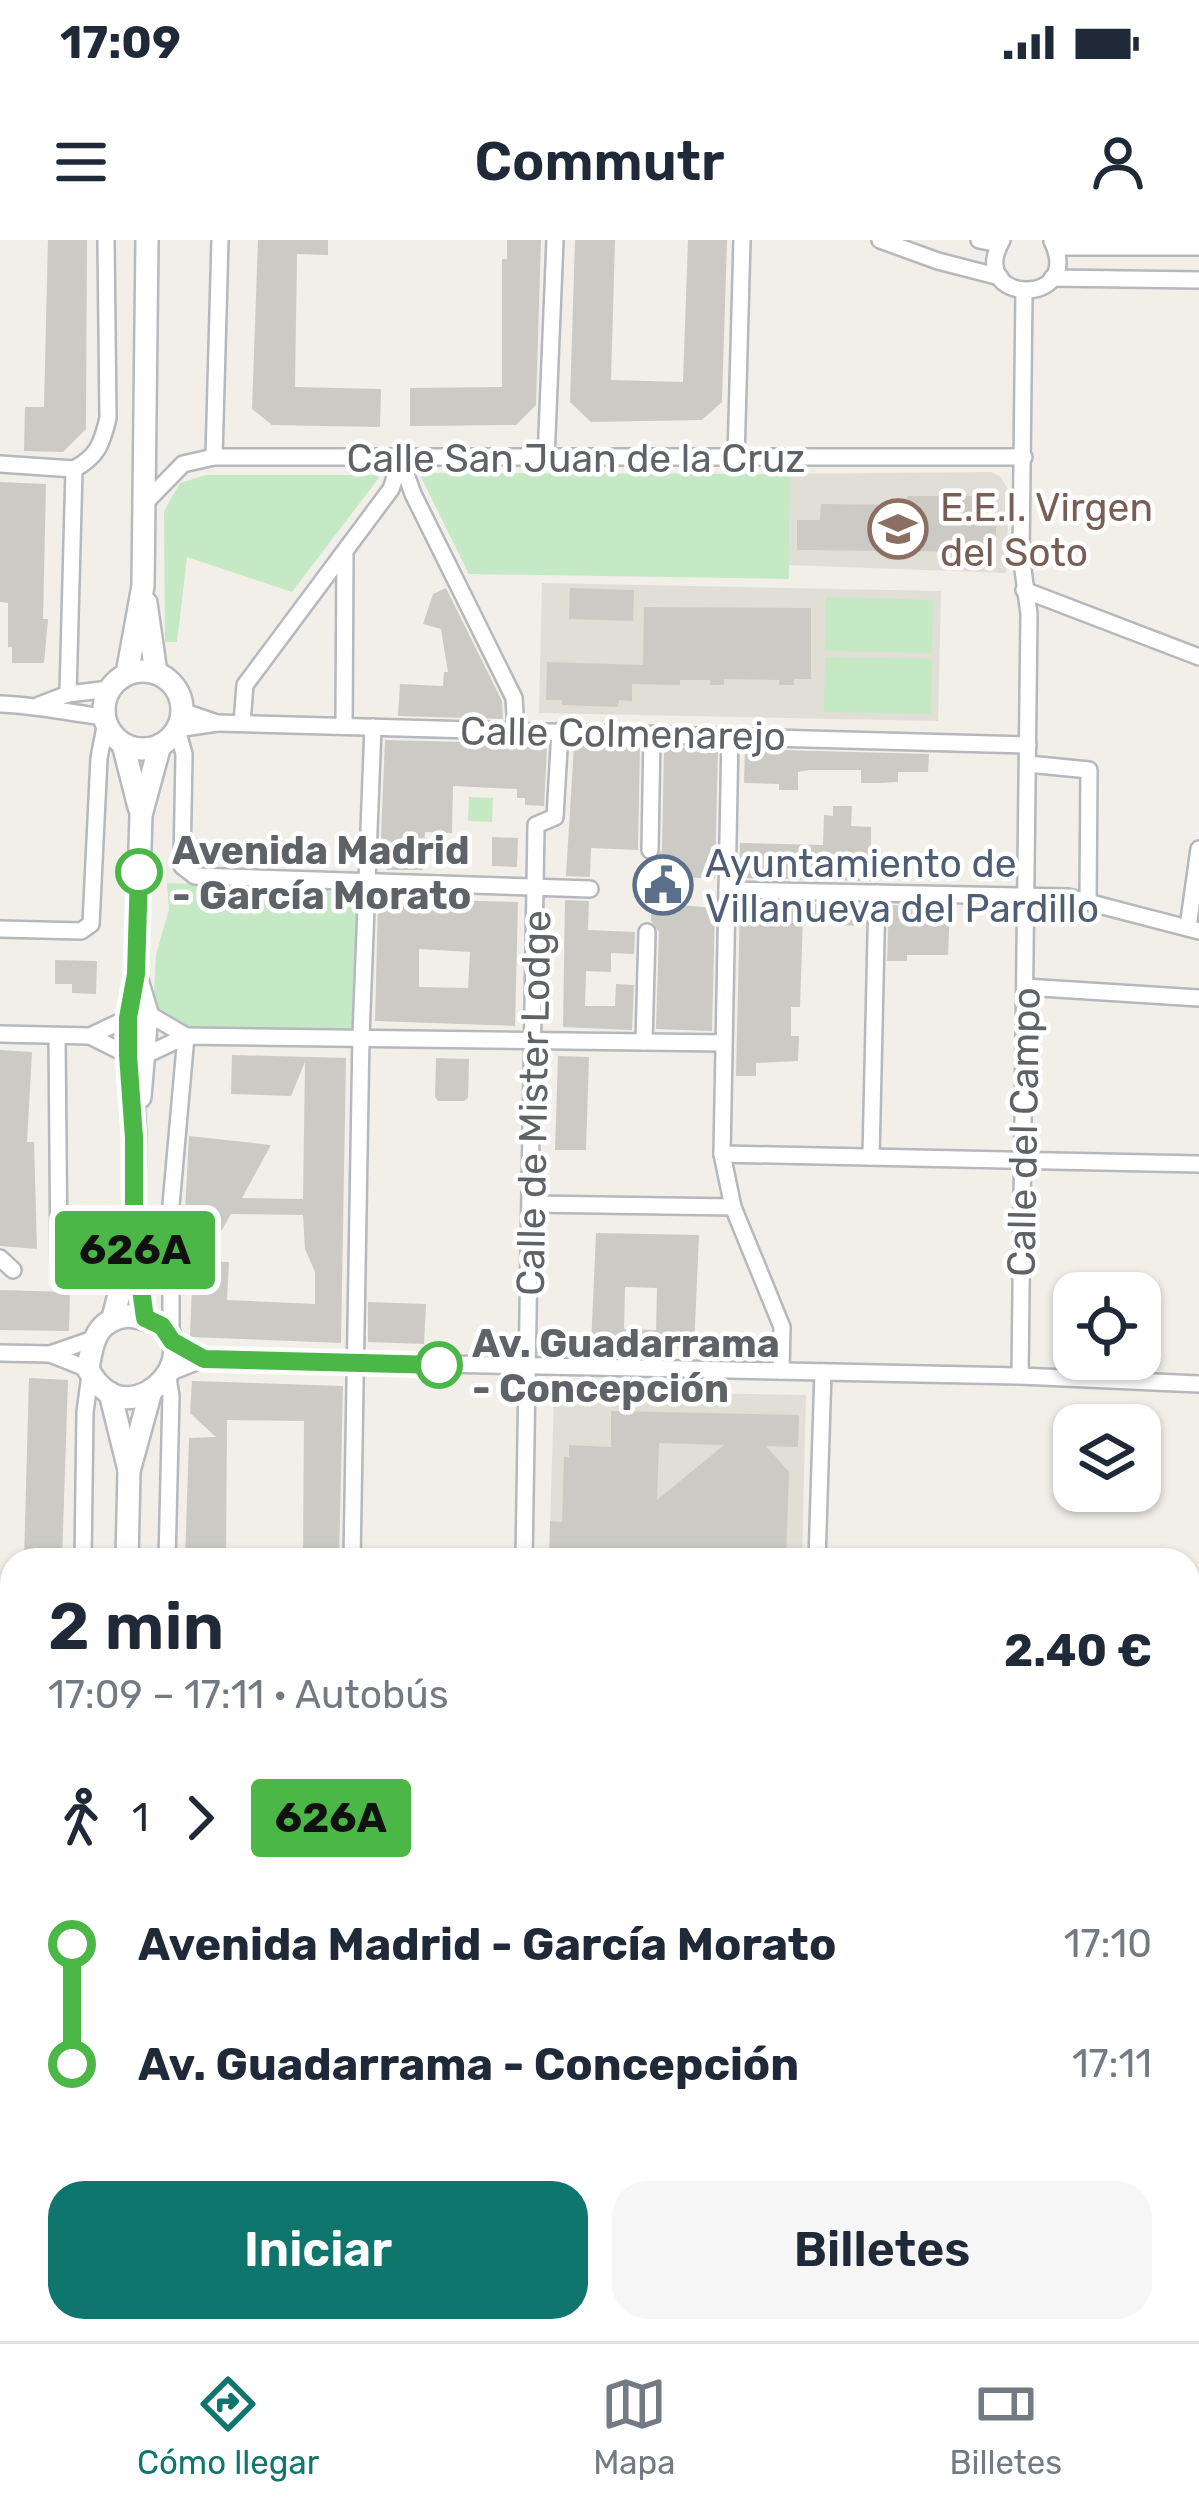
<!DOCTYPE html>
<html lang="es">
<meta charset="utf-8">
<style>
body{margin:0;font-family:Rubik,sans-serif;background:#f6f6f7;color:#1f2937;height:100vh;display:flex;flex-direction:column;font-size:45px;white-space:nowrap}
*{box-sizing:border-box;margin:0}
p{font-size:39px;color:#747a83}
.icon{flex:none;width:66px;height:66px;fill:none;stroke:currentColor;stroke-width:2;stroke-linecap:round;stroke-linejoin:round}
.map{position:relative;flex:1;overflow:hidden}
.side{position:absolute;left:0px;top:1308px;width:1200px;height:795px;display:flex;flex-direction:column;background:#fff;border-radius:36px 36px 0 0;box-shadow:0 3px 9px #0004}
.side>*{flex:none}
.badge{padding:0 24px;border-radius:9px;font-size:42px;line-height:78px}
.buttons{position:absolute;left:1053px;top:1032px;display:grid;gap:24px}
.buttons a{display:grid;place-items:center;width:108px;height:108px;border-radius:24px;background:#fff;box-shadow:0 3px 9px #0004;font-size:60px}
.map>.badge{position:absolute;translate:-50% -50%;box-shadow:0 0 0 6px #fff}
.legs{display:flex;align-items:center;gap:18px;height:132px;padding:0 48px;font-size:39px}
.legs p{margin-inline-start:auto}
.headline{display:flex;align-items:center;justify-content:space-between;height:204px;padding:0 48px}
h1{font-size:66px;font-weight:600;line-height:90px}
.button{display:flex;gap:24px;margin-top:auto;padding:24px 48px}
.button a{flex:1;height:138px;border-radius:36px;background:#0f766e;color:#fff;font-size:48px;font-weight:600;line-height:138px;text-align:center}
.button a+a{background:#f6f6f7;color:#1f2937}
ul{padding:0 48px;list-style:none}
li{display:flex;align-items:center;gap:42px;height:120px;font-size:45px}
li i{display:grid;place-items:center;width:18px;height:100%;margin:0 15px;background:currentColor}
li i::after{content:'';width:30px;height:30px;margin:-15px;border:9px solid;border-radius:50%;background:#fff}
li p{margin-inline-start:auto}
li:first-child i{background:linear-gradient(#0000 50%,currentColor 0)}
li:last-child i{background:linear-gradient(currentColor 50%,#0000 0)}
.status{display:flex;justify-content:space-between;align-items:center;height:84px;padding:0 60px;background:#fff;direction:ltr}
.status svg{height:33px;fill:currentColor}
header{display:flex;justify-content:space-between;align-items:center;height:156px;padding:0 48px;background:#fff;font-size:54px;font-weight:600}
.tab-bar{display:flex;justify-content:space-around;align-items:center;height:168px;border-top:3px solid #e0e1e3;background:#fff;font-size:33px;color:#747a83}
.tab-bar a{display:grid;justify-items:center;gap:6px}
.tab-bar .on{color:#0f766e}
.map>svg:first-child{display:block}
.education{fill:#e1ded6}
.green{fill:#c5e8c5}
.building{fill:#cccac5;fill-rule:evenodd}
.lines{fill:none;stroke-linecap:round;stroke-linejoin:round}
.street-tunnel{stroke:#ccccc8;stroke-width:15;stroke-dasharray:15 8;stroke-linecap:butt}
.lane-casing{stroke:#b5b8bc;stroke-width:12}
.street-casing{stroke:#b5b8bc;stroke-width:20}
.secondary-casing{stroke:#b6babf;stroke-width:26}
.lane{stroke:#fff;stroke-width:8}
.street{stroke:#fff;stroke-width:15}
.secondary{stroke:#fff;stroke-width:21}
.line-1-casing{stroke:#fff;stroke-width:27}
.line-1{stroke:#4ab747;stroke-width:18}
.stop-1-dot{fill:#fff;stroke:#4ab747;stroke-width:6}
.labels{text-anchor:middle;stroke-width:9;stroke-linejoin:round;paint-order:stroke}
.street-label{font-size:39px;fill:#5f6368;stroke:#fff}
.education-label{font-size:39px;fill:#785e54;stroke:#fff;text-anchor:start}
.stop-label{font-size:39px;font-weight:bold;fill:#5f6368;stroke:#fff;text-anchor:start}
.service-label{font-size:39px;fill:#4e5e75;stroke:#fff;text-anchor:start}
</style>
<div class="status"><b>17:09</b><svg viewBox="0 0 49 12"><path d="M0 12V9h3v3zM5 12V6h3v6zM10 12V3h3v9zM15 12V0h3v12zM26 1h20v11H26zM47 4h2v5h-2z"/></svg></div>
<header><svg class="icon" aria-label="menu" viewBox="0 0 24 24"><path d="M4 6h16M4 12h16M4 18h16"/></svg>Commutr<svg class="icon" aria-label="person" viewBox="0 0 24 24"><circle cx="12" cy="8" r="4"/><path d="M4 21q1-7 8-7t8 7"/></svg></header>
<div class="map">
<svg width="1199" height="2101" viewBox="0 0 1199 2101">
<rect width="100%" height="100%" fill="#f1efe8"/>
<g class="education">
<path d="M991 232 1001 237 1009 252 1006 333 789 325 790 234Z"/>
<path d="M542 343 941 351 938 481 539 473Z"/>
<path d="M573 1151 806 1155 802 1320H549L554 1157 573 1158Z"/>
</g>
<g class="green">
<path d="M419 233 790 234 789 339 469 334Z"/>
<path d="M206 235H381L292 352 187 317 177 402H165L164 271 180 243Z"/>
<path d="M826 357 933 360 932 413 825 411Z"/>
<path d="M825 417 932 419 931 474 824 472Z"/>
<path d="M469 557 493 558 492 582 468 581Z"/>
<path d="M167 643 358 649 355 790 191 791 153 770 156 715 169 669Z"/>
<rect x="0" y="1447" width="12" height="246"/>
</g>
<g class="building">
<path d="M48 0H87L86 189 63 212 24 211 25 167H44Z"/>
<path d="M258 0H328V15L297 14 295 147 381 149 380 187 272 185 252 169Z"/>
<path d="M507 0H541L536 165 516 185 410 186V148L502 147V19H507Z"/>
<path d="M575 0H615L611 140 683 142 688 0H727L722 162 702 180 591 182 570 162Z"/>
<path d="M0 242 46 244 43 379H48L44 423H12V407H8V363L0 362Z"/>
<path d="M907 256H989V285L996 286V312L797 310V280H820L821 264 907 265Z"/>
<path d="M446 348 502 461 503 479 398 476 400 444 443 446 444 432H448L441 389 423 384 433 354Z"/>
<path d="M570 348 634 350 633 381 569 379Z"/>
<path d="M644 367 811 368V439H794V445H779V440L724 439V445H710V440H680V445L632 444V461L619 460 618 467 562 465V460H546L547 422 643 425Z"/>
<path d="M385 500 542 504 547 509 544 566 525 565V558H517V549L453 546 452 593 425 592 423 630H387L380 622Z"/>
<path d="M574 505 640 506 638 610 591 608 590 637 566 636Z"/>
<path d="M664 507 718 509 715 639 681 637 680 665 715 668 712 791 656 789 659 692 651 681 652 622 662 610Z"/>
<path d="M745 509 929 514 928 532H898V542L880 543H861V530H809L798 532V550H779V544L744 543Z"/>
<path d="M833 566H852L851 586 871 587V635H877V641L739 638 740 603 823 605 824 575 833 576Z"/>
<path d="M492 597 518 598 517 627 492 626Z"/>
<path d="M397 659 518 662 515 786 375 781 378 663H397ZM419 709 470 712 468 748 419 747Z"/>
<path d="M565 660 589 661 588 690 635 692 634 714 611 713V732L586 731 585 766H615L616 744 634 745 632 790 563 787Z"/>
<path d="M740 662 865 665 864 686 834 685 835 677 803 676 800 767H791V796H799L798 821 756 823V836H736Z"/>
<path d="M889 665 950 667 948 715H907V721H887Z"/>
<path d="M55 720 97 721 96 754 72 753V744H55Z"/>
<path d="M0 810 32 812 27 902H34L37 1009 0 1006Z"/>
<path d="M232 815 346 818 341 1103 190 1097 193 1021 229 1022 227 1060 315 1064V1032L305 1009 303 975 231 974 220 993 198 1011 183 1010 189 896 271 905 242 958 303 959 305 822 291 856 231 854Z"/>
<path d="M558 816 589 817 586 910H555Z"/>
<path d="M436 818 469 819 468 858 464 861H438L435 857Z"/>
<path d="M596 993 699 995 694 1108 591 1106ZM625 1047 657 1048 656 1090 624 1089Z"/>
<path d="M0 1050 70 1052 69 1091 0 1090Z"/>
<path d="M368 1062 426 1064 424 1104 368 1102Z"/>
<path d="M29 1138 68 1140 62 1320H24Z"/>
<path d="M192 1141 343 1146 339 1320H303L304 1181 227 1180 226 1320H185L189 1198 216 1197 190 1173Z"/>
<path d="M611 1171 799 1175 798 1207 766 1206 789 1232 786 1320H549L550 1281 562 1282 564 1217H569V1205L611 1207ZM659 1203 724 1205 657 1260Z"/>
</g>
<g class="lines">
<path class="street-tunnel" d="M652 650 680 651"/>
<defs>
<path id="lane" d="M1188 1547 1199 1551"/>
<g id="street">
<path d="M880 0 938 21 1000 37"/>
<path d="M979 0 999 4"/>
<path d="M1002 0C965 65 1085 68 1052 1"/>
<path d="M1056 7H1199"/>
<path d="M1052 38 1199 40"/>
<path d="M214 217 220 0"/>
<path d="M736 218 742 0"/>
<path d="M546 219 555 0"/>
<path d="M401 220 413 254 514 458 516 490"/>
<path d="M0 224 74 229"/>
<path d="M74 229C97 217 102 204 108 178L106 0"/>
<path d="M145 263 183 224 214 217H1024"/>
<path d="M1024 350 1199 417"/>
<path d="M68 454 74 229"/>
<path d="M0 464C36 465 69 473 105 477"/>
<path d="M39 465 68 454 110 449"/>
<path d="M182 471 217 483 177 489 184 514 182 626 195 636 590 649"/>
<path d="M217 483 1028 505"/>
<path d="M242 483 245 445 391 249 401 220"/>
<path d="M344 486 345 312"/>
<path d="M730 495 722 914 733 967 782 1087 781 1131"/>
<path d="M1028 524 1089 530 1088 662"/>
<path d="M650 610 652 494"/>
<path d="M727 650 1068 657 1199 691"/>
<path d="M1188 687 1199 609"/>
<path d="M0 689 81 691 91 684 99 518 106 482"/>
<path d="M1025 747 1199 758"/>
<path d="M147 773 186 796"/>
<path d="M0 794 90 796 128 778"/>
<path d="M57 796 59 1022 124 1038"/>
<path d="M90 796 128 815"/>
<path d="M644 802 647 692"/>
<path d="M146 815 186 796 723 803"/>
<path d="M722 914 1199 924"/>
<path d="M871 917 877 653"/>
<path d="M532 964 733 967"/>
<path d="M0 1018 13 1030"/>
<path d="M171 1095V965L186 796"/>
<path d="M0 1113 50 1114 88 1129"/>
<path d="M50 1114 93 1099"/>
<path d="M171 1132 204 1119 1020 1136 1199 1144"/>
<path d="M1020 1136 1029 374 1021 315 1024 51"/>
<path d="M83 1320 85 1172 90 1135"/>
<path d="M167 1320 171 1156 168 1138"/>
<path d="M352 1320 361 796 373 487"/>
<path d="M524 1320 536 585 555 577 560 491"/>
<path d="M817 1320 823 1132"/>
<path d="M0 1427H12"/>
<path d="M0 1707H12"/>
<path d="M1188 1711 1199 1706"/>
<path d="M1188 1760 1199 1755"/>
<path d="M1188 1806 1199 1800"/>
<path d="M0 1874 12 1819"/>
<path d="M1188 1961 1199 1984"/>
<path d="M1188 2073 1199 2070"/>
<path d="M425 2091 427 2101"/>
<path d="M222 2101 225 2091"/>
<path d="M542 2101 558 2091"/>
<path d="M627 2101 643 2091"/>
</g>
<g id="secondary">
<path d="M146 363 156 433"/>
<circle cx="143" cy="470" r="39"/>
<path d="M127 434 143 346 147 0"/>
<path d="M123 504 139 567"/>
<path d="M137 740 147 773 140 857"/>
<path d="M128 1076C234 1087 132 1213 88 1129 92 1101 97 1079 128 1076Z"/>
<path d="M113 1078 130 1011"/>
<path d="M145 1078 133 999 135 898 128 778 136 734 141 575 160 505"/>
<path d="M110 1153 129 1230"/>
<path d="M127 1320 129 1231 151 1151"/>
<path d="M0 2079 12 2028"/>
</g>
</defs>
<use href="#lane" class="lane-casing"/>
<use href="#street" class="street-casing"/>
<use href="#secondary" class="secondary-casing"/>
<use href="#lane" class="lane"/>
<use href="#street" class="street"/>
<use href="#secondary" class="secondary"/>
</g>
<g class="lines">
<defs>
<path id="line-1" d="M139 632 136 734 128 778V815L134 898V999L145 1078 162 1086 172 1101 204 1119 439 1125"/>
</defs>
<use href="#line-1" class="line-1-casing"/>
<use href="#line-1" class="line-1"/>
</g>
<defs>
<symbol id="school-ring" viewBox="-11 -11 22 22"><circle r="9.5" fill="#fff" stroke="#8d6e63" stroke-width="1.5"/><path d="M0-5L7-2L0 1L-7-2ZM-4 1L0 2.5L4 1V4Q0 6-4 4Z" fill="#8d6e63"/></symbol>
<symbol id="civic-ring" viewBox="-11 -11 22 22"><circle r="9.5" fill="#fff" stroke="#5c6f8a" stroke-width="1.5"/><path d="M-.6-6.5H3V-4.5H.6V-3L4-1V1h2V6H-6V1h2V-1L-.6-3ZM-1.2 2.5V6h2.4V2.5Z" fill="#5c6f8a"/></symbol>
</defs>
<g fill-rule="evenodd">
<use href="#school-ring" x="865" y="256" width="66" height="66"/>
<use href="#civic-ring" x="630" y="612" width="66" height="66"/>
</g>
<g class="stop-1-dot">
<circle cx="139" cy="632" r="21"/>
<circle cx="439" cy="1125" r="21"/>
</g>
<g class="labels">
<g class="street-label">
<text x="576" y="232">Calle San Juan de la Cruz</text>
<text transform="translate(623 493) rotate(1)" y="14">Calle Colmenarejo</text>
<text transform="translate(533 863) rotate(-89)" y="14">Calle de Mister Lodge</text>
<text transform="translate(1023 892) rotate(-89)" y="14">Calle del Campo</text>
</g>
<g class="education-label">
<text x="940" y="281">E.E.I. Virgen<tspan x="940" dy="45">del Soto</tspan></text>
</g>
<g class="stop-label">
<text x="172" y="624">Avenida Madrid<tspan x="172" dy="45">- García Morato</tspan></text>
<text x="472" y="1117">Av. Guadarrama<tspan x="472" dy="45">- Concepción</tspan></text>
</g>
<g class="service-label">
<text x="705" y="637">Ayuntamiento de<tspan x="705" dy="45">Villanueva del Pardillo</tspan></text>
</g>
</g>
</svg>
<div class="buttons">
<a><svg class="icon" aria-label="locate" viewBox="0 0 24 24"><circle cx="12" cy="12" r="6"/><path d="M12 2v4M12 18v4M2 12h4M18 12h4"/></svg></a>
<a><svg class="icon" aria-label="layers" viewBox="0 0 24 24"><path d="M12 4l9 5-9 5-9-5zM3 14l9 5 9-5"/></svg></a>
</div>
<b class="badge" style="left:135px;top:1010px;background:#4ab747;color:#111">626A</b>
<section class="side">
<div class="headline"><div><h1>2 min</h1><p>17:09 – 17:11 · Autobús</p></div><b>2.40 €</b></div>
<div class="legs"><svg class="icon" aria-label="walk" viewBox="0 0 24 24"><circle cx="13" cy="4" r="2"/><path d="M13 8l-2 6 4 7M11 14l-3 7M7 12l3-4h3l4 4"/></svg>1<svg class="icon" aria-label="forward" viewBox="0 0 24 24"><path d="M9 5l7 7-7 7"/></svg><b class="badge" style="background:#4ab747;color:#111">626A</b></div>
<ul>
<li><i style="color:#4ab747"></i><b>Avenida Madrid - García Morato</b><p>17:10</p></li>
<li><i style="color:#4ab747"></i><b>Av. Guadarrama - Concepción</b><p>17:11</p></li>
</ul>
<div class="button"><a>Iniciar</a><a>Billetes</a></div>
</section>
</div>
<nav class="tab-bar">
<a class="on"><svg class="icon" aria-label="directions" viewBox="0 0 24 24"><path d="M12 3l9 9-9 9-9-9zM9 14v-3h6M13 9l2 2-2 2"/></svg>Cómo llegar</a>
<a><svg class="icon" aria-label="map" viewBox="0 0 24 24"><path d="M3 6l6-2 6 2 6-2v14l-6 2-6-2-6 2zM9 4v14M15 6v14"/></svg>Mapa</a>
<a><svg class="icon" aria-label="tickets" viewBox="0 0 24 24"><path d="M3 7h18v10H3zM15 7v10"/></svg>Billetes</a>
</nav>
